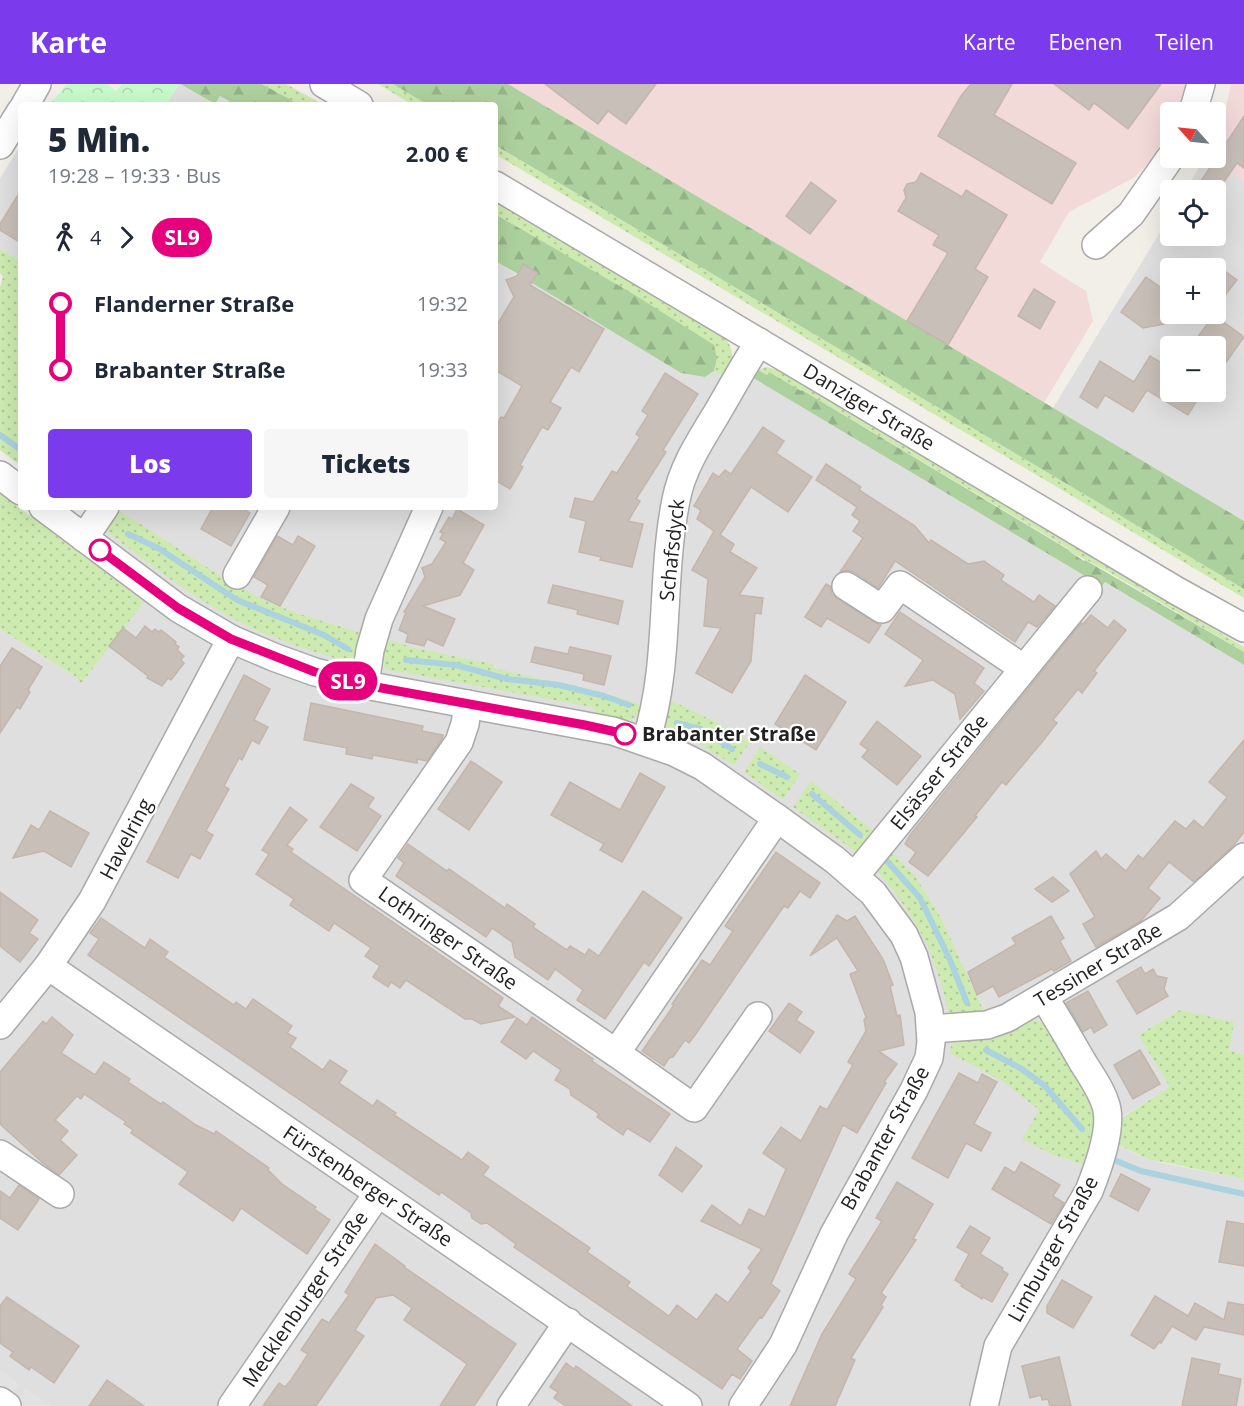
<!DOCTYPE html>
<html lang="de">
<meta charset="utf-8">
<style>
body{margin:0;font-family:"Open Sans",sans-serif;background:#f6f6f7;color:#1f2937;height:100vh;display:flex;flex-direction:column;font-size:22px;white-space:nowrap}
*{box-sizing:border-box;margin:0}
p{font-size:20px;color:#747a83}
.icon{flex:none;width:33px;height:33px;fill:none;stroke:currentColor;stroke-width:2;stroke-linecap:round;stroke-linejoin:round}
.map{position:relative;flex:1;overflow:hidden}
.sheet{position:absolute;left:18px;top:18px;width:480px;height:408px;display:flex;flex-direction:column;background:#fff;border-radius:6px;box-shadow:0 6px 24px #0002}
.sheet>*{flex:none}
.badge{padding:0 12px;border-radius:20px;font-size:21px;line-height:39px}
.needle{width:39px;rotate:297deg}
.fabs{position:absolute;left:1160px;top:18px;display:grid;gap:12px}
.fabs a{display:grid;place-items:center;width:66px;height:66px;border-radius:6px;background:#fff;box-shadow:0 6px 24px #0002;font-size:30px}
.map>.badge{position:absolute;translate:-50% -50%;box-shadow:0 0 0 3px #fff}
.legs{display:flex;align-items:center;gap:9px;height:66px;padding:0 30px;font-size:20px}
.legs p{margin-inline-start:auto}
.overview{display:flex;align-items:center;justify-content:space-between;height:102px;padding:0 30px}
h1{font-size:33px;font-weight:800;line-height:45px}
.primary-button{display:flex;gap:12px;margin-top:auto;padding:12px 30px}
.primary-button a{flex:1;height:69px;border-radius:6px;background:#7c3aed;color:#fff;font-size:24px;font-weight:800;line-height:69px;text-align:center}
.primary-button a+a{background:#f6f6f7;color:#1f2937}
ul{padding:0 30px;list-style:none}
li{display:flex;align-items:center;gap:21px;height:66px;font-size:22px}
li i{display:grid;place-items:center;width:9px;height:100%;margin:0 8px;background:currentColor}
li i::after{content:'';width:15px;height:15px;margin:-8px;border:4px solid;border-radius:50%;background:#fff}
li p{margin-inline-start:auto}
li:first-child i{background:linear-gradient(#0000 50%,currentColor 0)}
li:last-child i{background:linear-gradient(currentColor 50%,#0000 0)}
header{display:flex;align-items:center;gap:36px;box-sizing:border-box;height:84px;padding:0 30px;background:#7c3aed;color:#fff}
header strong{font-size:28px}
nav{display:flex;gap:33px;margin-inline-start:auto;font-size:21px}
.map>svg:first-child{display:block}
.residential{fill:#e0dfdf;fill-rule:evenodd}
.commercial{fill:#f2dad9}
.grass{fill:url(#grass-dots)}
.forest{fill:url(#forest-firs)}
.park{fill:url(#park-crowns)}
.parking{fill:#e2e2e2}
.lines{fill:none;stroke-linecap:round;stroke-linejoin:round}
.stream{stroke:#aad3df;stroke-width:6}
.building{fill:#c7bfb8;stroke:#c4b6ab;stroke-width:1.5}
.minor-casing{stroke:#a9a9a9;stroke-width:30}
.minor{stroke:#fff;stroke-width:27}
.line-1-casing{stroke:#fff;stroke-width:14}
.line-1{stroke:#e6007e;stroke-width:9}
.stop-1-dot{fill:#fff;stroke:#e6007e;stroke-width:3}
.labels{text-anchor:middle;stroke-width:4.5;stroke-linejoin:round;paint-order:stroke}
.street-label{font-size:20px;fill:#222;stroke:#fff}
.stop-label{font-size:20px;font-weight:bold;fill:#222;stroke:#fff;text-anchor:start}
</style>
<header>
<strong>Karte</strong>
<nav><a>Karte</a><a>Ebenen</a><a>Teilen</a></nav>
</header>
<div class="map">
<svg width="1244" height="1322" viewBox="0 0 1244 1322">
<defs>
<pattern id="grass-dots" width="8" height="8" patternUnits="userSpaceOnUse" patternTransform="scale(1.5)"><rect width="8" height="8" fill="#cdebb0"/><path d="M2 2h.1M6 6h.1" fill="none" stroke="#b0c997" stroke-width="1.8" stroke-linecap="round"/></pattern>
<pattern id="forest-firs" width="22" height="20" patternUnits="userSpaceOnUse" patternTransform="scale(1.5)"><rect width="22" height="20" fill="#add19e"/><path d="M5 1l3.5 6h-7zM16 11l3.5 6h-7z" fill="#95b388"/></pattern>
<pattern id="park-crowns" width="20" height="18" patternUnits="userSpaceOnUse" patternTransform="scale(1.5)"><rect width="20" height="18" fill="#c8facc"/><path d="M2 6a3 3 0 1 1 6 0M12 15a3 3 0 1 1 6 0" fill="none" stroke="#acd6af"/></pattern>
</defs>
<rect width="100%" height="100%" fill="#f2efe9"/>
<g class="residential">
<path d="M179 0 215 20 220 12 229 17 228 19 231 21H166Z"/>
<path d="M21 61V177L0 165V94Z"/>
<path d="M1205 74H1212L1244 97V437L1053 324 1170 132V152H1215V106H1185ZM1170 184H1215V230H1170ZM1170 262H1215V308H1170Z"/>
<path d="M495 177 517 190 523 180 531 184 538 189 532 198 681 289 705 293 714 287 742 302 750 292 1103 501 1105 498 1244 581V970L1229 967 1180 926 1138 951 1171 1003 1115 1037 1116 1060 1136 1070 1163 1079 1244 1095V1322H0V545L76 593 81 600 143 518 65 458 85 430 96 423H495Z"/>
</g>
<g class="commercial">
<path d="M508 0H1186L1177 28H1170V44L1152 75 1135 93 1069 128 1040 178 1086 207 1093 237 1044 319Z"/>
<path d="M1231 0H1244V97L1212 74H1215V52L1225 29Z"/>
</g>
<g class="grass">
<path d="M262 0H286L324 21H300Z"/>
<path d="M378 0H393L428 21H413Z"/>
<path d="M495 61 1244 505V514L495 70Z"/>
<path d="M495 117 603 180 725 254C736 268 733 278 725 293L714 287 717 275 518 143 495 130Z"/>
<path d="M0 165 21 177V382L0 366V203L3 193 0 189Z"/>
<path d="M766 283 779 286 1244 563V568L1112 490 1069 467V465L802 306 801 308 769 288 767 291 758 286Z"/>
<path d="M0 409 144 518 81 600 76 593 0 545Z"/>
<path d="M118 426C166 455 211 489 260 514 293 530 330 539 365 550L355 580C318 569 281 558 246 541 195 516 150 481 105 446Z"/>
<path d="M386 555 415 564 493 580V584L615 612 643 622C636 643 615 635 598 631L592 623 385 585 382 572Z"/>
<path d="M666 614 734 647 750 658 734 681 685 652 664 642Z"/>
<path d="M760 663 800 690 783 716 744 688Z"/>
<path d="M811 697 875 748 856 768 793 723Z"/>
<path d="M887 765 914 790 942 836 986 932 950 935C935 869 920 836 875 785Z"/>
<path d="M1180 926 1234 938 1229 966 1244 970V1095L1148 1075 1116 1060 1115 1038 1170 1003 1138 951Z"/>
<path d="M1032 935 1041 938 1046 942 1093 1023 1095 1033 1085 1081 1053 1071 1022 1055 1039 1026 1004 998 950 969 951 960 987 953Z"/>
</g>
<g class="forest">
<path d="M180 0H262L300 21H231L228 19 229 17 220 12 215 20Z"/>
<path d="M393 0H508L1244 437V505L495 61V21H428Z"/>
<path d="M495 130 630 208 714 261 717 275 714 287 705 293 681 289 532 199 538 189 523 181 518 190 495 177Z"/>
<path d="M758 286 767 291 769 288 801 307 802 306 1069 466V467L1084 477 1085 476 1244 568V581L1105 498 1102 502 750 292Z"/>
</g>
<path class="park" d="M67 0H107L116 7 122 0H179L166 21H49Z"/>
<g class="parking">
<path d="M74 904 255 1027 247 1040 65 916Z"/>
<path d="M394 1123 536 1220 528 1233 385 1136Z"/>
<path d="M0 1286 19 1300 10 1314 0 1307Z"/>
<path d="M26 1304 52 1322H23L17 1318Z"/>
</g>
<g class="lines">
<g class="stream">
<path d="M0 351 21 366"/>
<path d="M128 450 158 464 237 516 324 551 348 565"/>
<path d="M406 576 456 581 507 595 559 601 604 612 629 621"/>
<path d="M677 639 701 645 732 665"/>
<path d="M760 680 787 693"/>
<path d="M812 710 860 751"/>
<path d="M888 778 920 814 950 876 967 919"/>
<path d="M986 966 1020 984 1044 1001 1082 1045"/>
<path d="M1114 1076 1141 1087 1244 1110"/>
</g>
</g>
<g class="building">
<path d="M545 0H656L626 40 608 27 598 40Z"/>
<path d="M971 0H1012L994 31 1076 79 1052 120 938 52 961 12Z"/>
<path d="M1054 0H1161L1128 45 1094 19 1089 26Z"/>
<path d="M1244 32V84L1237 79 1218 106H1195Z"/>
<path d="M921 89 962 113 966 106 1007 131 975 185 988 193 948 261 907 237 948 169 933 161 939 151 898 127 906 114 904 106 907 100 916 98Z"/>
<path d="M811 98 836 117 810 150 786 132Z"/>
<path d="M21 106V159L0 146V140Z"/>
<path d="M523 180 538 189 530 201 604 245 579 288 571 283 550 318 561 324 548 346 542 343 520 381 523 383 510 405 495 396V344L501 333 504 334 522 302 495 286V244L514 213 506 196 517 192Z"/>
<path d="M1215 180 1237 196 1215 224Z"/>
<path d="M1146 193 1170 210V221L1166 226 1168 234 1164 240 1143 244 1121 228Z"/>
<path d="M1034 205 1055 218 1040 245 1018 232Z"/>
<path d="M1214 231 1244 253 1215 294V262H1191Z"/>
<path d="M1150 272 1170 284V308H1202L1188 331 1147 306 1133 328 1105 311 1097 324 1080 313 1100 277 1134 298Z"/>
<path d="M665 289 698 310 663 366 666 368 636 415 640 417 628 437 643 440 632 483 600 476 601 473 579 468 586 437 570 433 575 414 593 418 612 387 617 389 640 353 636 350 648 331 642 327Z"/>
<path d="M763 343 784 357 776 369 812 393 788 428 751 403 720 451 734 460 730 468 757 484 739 511 763 514 761 530 755 529 751 577 732 609 696 589 721 544 704 542 708 495 692 486 714 447 697 435 701 426 694 422 713 389 719 393 725 386 731 390Z"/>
<path d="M826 380 861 403 859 406 915 442 929 459 931 456 968 480 984 477 1004 491 1001 496 1034 518 1039 511 1055 522 1037 543 1028 538 1015 558 895 477 878 504 854 488 847 486 840 488 863 454 853 447 860 437 852 431 857 423 816 396Z"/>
<path d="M213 423H240L250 429 231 462 201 445Z"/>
<path d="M457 425 484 441 463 479 474 486 460 511 423 522 455 535 443 562 427 555 424 562 406 558 408 550 399 546 406 528H404L425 493 422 484 432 480 446 458 440 455 443 449 440 448 449 433 452 435Z"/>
<path d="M277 452 293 461 298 452 315 462 280 522 261 513 268 501 254 493Z"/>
<path d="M826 500 830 502 832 510 838 515 874 538 881 541 869 559 827 534 821 543 805 533Z"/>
<path d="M553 501 623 517 618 540 577 530 578 526 548 519Z"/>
<path d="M900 528 984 584 974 599 984 607 960 635 955 610 933 596 905 602 923 576 885 550Z"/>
<path d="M1091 531 1108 544 1114 536 1126 546 1094 587 1097 589 1082 609 1078 605 1053 636 1057 639 1042 658 1006 701 1002 698 975 732 977 733 928 792 909 778 916 768 905 760 910 751 1081 539 1083 540Z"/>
<path d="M145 542 152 548 155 545 159 548 161 546 176 558 175 560 179 563 177 566 184 572 181 576 184 579 171 596 168 594 162 602 147 594 148 592 109 562 123 544 136 554Z"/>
<path d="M535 563 568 570 570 563 611 572 604 601 583 596 584 590 531 578Z"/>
<path d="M12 564 42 583 28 606 30 608 20 625 17 623 0 649V582Z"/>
<path d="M244 591 270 605 254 636 268 643 259 660 252 656 242 676 239 674 224 702 229 705 206 747 213 751 200 775 191 770 178 794 147 778Z"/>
<path d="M805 591 846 618 816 666 775 640Z"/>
<path d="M311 619 423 642 422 647 443 651 442 655 427 677 417 675V679L373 671 372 675 346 670 347 664 304 656Z"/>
<path d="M877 637 921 672 897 701 862 673 868 666 860 660Z"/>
<path d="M1244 656V748L1233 762 1194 798 1169 778 1148 804 1160 814 1141 837 1096 863 1083 840 1095 833 1070 790 1096 767 1101 775 1106 770 1126 787 1138 771 1143 775 1175 737 1186 745 1194 736 1203 744 1227 713 1209 698Z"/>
<path d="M471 677 502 698 469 746 438 725Z"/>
<path d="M640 689 665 703 622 778 600 766 604 760 551 731 570 698 620 726Z"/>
<path d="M351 700 374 714 368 723 381 732 357 767 320 743Z"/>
<path d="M290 723 307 736 287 761 293 765 291 768 503 914 498 922 515 933 481 940 472 935H465L406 896 400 904 391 898 388 903 373 893 380 882 365 872 371 864 334 839 329 847 290 821 294 815 256 790 269 770 262 766Z"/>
<path d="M50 727 89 749 71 783 44 767 13 774 31 741 39 746Z"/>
<path d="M408 760 447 787 449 785 505 824 507 820 535 840 533 843 567 866 570 862 585 871 589 865 599 872 643 807 682 834 649 882 644 878 605 935 577 916 583 906 555 885 548 896 515 873 512 858 492 844 486 853 396 792 404 779 398 774Z"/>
<path d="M776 768 820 799 810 814 800 807 788 824 784 822 695 951 689 959 685 956 673 973 669 974 664 982 642 967 674 921 672 920 702 876 710 881 733 847 725 842Z"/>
<path d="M1053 793 1069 807 1052 818 1035 805Z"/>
<path d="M0 808 38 836 29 849 38 855 20 878 0 862Z"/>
<path d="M837 831 847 837 855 832 883 875 893 901 890 902 897 932 900 931 904 961 879 967 897 980 884 998 886 999 857 1049 843 1041 771 1200 780 1207 762 1234 760 1233 737 1265 752 1277 740 1295 732 1290 722 1305 514 1163 516 1160 487 1139 481 1140 472 1134 471 1129 441 1108 439 1111 88 871 99 855 90 849 101 834 145 864 150 855 168 868 164 873 234 921 236 918 246 925 253 915 292 942 287 949 296 954 290 963 323 986 330 976 347 987 339 999 373 1022 377 1016 396 1029 394 1031 462 1076 468 1068 489 1083 483 1091 590 1164 587 1168 630 1198 627 1202 669 1232 677 1221 697 1236 716 1210 728 1219 751 1187 748 1184 762 1165 701 1137 712 1121 741 1142 749 1125 765 1133 786 1085 763 1069 781 1043 801 1057 820 1022 827 1026 853 981 848 978 866 947 864 936 866 933 850 890 858 887 837 854 810 872Z"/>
<path d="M1051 832 1064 854 1060 857 1071 877 1054 887 1052 885 999 913 993 902 977 911 968 888 1016 860 1012 854Z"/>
<path d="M1141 883 1145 890 1153 885 1157 892 1167 894 1164 905 1168 912 1137 930 1117 897Z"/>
<path d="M1088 907 1107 941 1094 949 1091 943 1083 948 1066 919Z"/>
<path d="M789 919 802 928 796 936 814 948 800 969 769 947Z"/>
<path d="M52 933 73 951 61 969 95 991 104 978 130 995 128 998 161 1020 163 1018 196 1041 214 1050 216 1047 269 1084 268 1086 282 1100 316 1123 314 1125 330 1136 307 1170 241 1124 233 1137 179 1100 188 1088 131 1049 133 1046 124 1040 126 1038 84 1010 81 1015 77 1012 55 1036 68 1047 60 1056 77 1071 59 1091 44 1080 0 1040V988L43 937 46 940Z"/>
<path d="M532 933 593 975 592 977 670 1030 650 1058 627 1044 623 1051 597 1033 599 1030 571 1011 570 1005 555 996 561 986 533 967 526 975 501 958 517 934 527 941Z"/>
<path d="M1140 966 1160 1000 1133 1015 1114 981Z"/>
<path d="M959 989 978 999 982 990 997 998 974 1040 991 1049 981 1067 966 1059 948 1094 912 1074Z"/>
<path d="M676 1063 702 1082 682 1108 659 1091Z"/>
<path d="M1021 1078 1060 1101 1053 1112 1064 1119 1051 1140 992 1105 1005 1083 1015 1089Z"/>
<path d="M1121 1090 1150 1105 1138 1127 1110 1112Z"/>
<path d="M897 1098 933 1120 913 1155 916 1156 881 1209 886 1213 881 1221 883 1223 851 1274 855 1276 835 1322H790L822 1250 856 1195 849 1190 882 1137 876 1134Z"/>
<path d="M19 1101 39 1115 18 1146 0 1134V1107L10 1114Z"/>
<path d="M1227 1137 1244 1140V1182L1219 1178Z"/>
<path d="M970 1142 990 1154 980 1170 1003 1184 1002 1186 1008 1190 992 1218 983 1213 982 1215 961 1202 963 1201 955 1196 969 1170 957 1163Z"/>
<path d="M375 1160 405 1182 404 1183 516 1260 482 1310 474 1322H440L467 1280 404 1236 412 1224 393 1211 376 1214 355 1246 364 1252 316 1322H263L279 1299 285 1303 291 1296 308 1270 301 1266 322 1235 329 1239 349 1211 345 1208Z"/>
<path d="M1062 1196 1092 1213 1073 1244 1047 1229V1222Z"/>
<path d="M1155 1212 1188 1232 1195 1219 1224 1236 1228 1218 1244 1221V1251L1204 1243 1196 1256 1172 1242 1161 1259 1159 1258 1154 1265 1131 1251Z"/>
<path d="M7 1213 79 1262 54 1299 31 1283 29 1286 10 1272 13 1268 0 1259V1222Z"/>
<path d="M1059 1273 1071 1322H1050L1048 1315 1042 1316 1041 1311 1030 1314 1022 1282Z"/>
<path d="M1192 1274 1220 1280 1218 1290 1241 1295 1236 1322H1182Z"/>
<path d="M566 1279 574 1285 576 1282 632 1322H566L554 1314 558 1308 550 1303Z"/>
<path d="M107 1296 144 1322H89Z"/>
</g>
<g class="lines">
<defs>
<g id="minor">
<path d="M324 0 359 21"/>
<path d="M25 21 37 0"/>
<path d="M1193 28 1201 0"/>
<path d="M0 61 21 27"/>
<path d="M495 101 1177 507 1244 544"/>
<path d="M1096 161 1131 130 1170 74"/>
<path d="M0 391 21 407"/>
<path d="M43 423 178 524 231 555 276 574 315 588 365 601 613 647 674 668 702 682 777 734 835 776 873 809 904 851 914 873 929 928 931 958 929 974 914 1006 834 1150 783 1261 743 1322"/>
<path d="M84 454 105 423"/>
<path d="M237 491 276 423"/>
<path d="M846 502 882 525 900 501 1023 584"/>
<path d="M365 601 370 566 379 535 429 423"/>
<path d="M468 620 465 640 459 658 363 796 616 969 777 734"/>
<path d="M646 657C671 580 660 495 676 416 682 384 700 357 717 329 731 305 744 281 759 258"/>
<path d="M855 792 1088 506"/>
<path d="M48 882 688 1322"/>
<path d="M0 941 48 882 92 817 231 555"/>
<path d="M931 945 987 941 1007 934 1178 833 1244 773"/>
<path d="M616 969 694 1024 758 932"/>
<path d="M0 1070 60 1110"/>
<path d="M0 1317 7 1322"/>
<path d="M232 1322 378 1109"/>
<path d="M511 1322 568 1238"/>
<path d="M984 1322 998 1262 1089 1107C1097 1087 1111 1048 1107 1026 1104 1009 1091 992 1082 977 1070 956 1057 934 1044 913"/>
</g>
</defs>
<use href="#minor" class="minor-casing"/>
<use href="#minor" class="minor"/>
</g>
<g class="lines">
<defs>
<path id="line-1" d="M100 466 178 524 231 555 315 588 365 601 585 641 625 650"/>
</defs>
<use href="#line-1" class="line-1-casing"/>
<use href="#line-1" class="line-1"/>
</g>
<g class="stop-1-dot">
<circle cx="100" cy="466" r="10"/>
<circle cx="625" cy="650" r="10"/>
</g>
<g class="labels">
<g class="street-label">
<text transform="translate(869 323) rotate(31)" y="7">Danziger Straße</text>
<text transform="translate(672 466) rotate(-84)" y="7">Schafsdyck</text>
<text transform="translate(939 688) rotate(-51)" y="7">Elsässer Straße</text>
<text transform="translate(126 755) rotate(-62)" y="7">Havelring</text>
<text transform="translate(448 854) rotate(35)" y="7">Lothringer Straße</text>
<text transform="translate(1098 881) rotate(-31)" y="7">Tessiner Straße</text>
<text transform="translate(885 1054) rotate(-61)" y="7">Brabanter Straße</text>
<text transform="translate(368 1102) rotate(34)" y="7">Fürstenberger Straße</text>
<text transform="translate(1053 1165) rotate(-61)" y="7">Limburger Straße</text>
<text transform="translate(305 1215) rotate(-56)" y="7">Mecklenburger Straße</text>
</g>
<g class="stop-label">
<text x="642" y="657">Brabanter Straße</text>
</g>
</g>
</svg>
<div class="fabs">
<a><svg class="needle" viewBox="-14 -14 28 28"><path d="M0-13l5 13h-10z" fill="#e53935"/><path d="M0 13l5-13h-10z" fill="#747a83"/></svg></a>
<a><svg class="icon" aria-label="locate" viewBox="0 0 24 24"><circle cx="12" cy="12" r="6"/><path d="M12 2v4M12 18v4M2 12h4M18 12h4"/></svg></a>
<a>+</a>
<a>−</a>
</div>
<b class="badge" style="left:348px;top:597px;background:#e6007e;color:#fff">SL9</b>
<section class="sheet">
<div class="overview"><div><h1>5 Min.</h1><p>19:28 – 19:33 · Bus</p></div><b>2.00 €</b></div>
<div class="legs"><svg class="icon" aria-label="walk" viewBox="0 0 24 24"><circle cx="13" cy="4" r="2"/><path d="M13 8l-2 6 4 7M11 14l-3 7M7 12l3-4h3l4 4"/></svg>4<svg class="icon" aria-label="forward" viewBox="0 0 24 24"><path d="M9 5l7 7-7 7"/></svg><b class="badge" style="background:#e6007e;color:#fff">SL9</b></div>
<ul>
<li><i style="color:#e6007e"></i><b>Flanderner Straße</b><p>19:32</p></li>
<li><i style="color:#e6007e"></i><b>Brabanter Straße</b><p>19:33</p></li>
</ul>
<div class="primary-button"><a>Los</a><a>Tickets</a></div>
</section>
</div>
